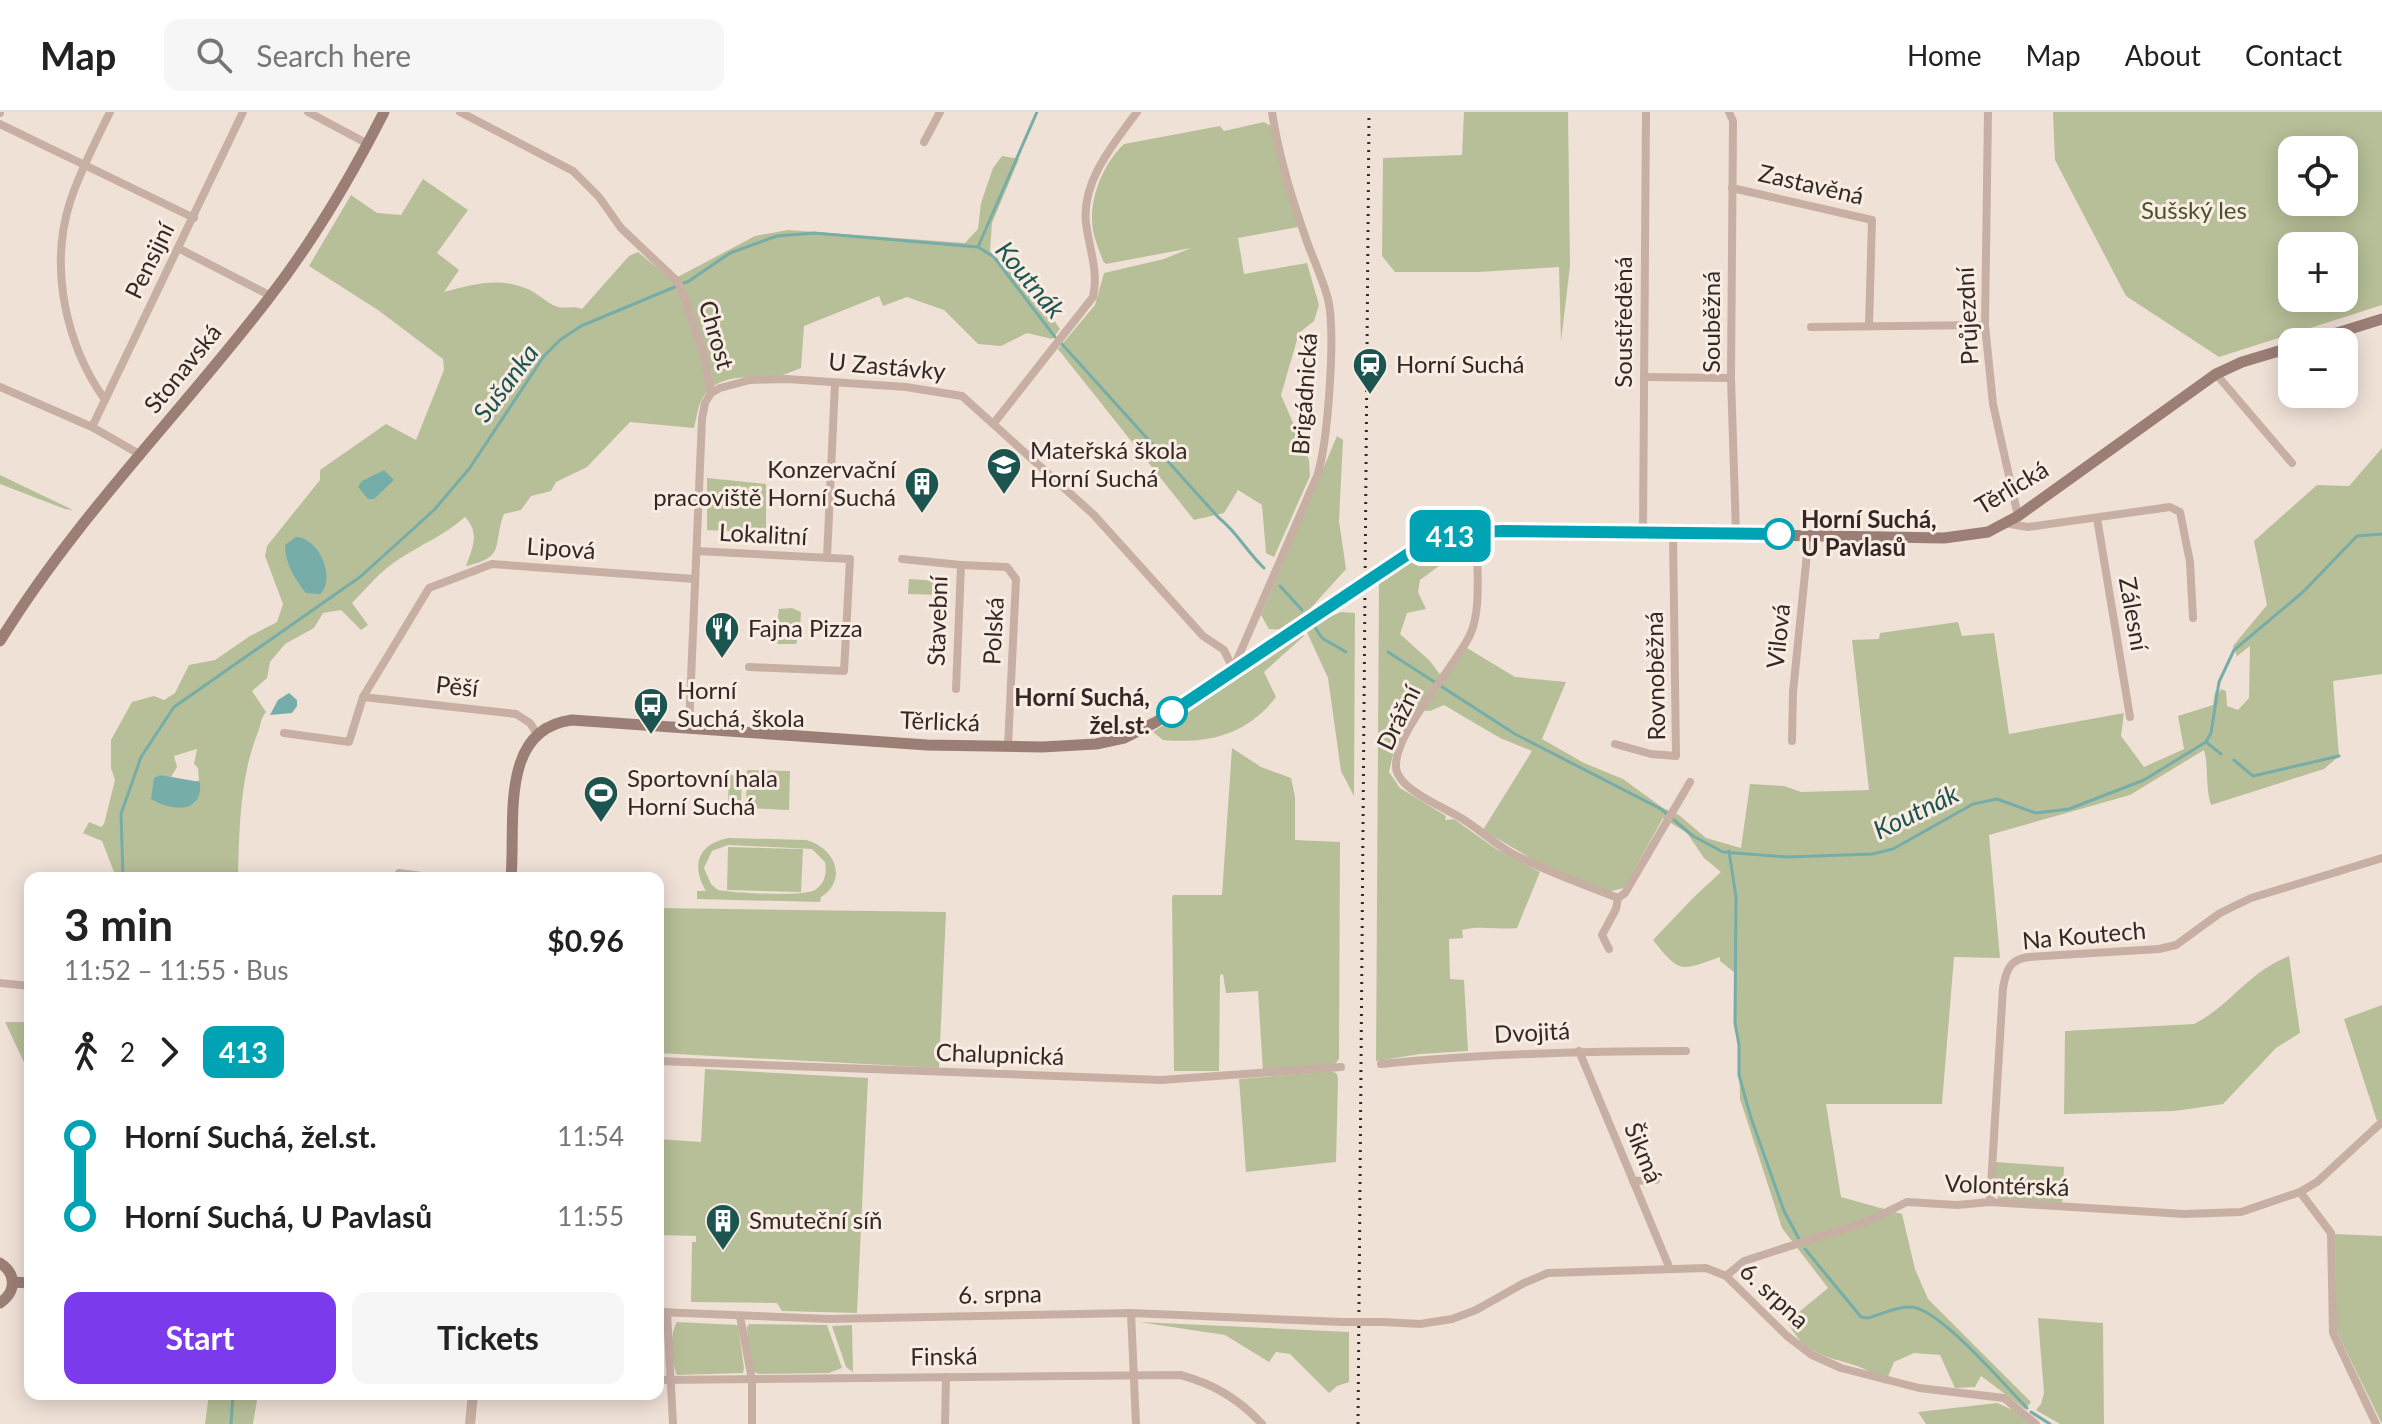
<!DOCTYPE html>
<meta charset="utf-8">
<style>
body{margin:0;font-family:Lato,sans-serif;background:#f6f6f6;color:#222;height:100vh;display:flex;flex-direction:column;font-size:30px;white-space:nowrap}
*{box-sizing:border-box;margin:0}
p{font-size:26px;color:#767676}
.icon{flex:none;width:44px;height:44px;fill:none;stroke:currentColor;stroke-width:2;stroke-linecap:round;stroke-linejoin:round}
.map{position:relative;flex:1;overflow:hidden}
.side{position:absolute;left:24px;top:760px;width:640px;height:528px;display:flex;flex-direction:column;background:#fff;border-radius:16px;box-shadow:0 4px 20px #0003}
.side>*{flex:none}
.badge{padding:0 16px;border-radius:12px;font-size:28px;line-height:52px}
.fabs{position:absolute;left:2278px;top:24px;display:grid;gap:16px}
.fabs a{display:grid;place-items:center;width:80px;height:80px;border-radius:16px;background:#fff;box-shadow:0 4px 20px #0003;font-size:40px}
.map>.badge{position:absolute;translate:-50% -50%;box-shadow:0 0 0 4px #fff}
.legs{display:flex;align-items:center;gap:12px;height:88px;padding:0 40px;font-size:26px}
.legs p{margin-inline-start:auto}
.overview{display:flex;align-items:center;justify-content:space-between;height:136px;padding:0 40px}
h1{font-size:44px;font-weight:700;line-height:60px}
.primary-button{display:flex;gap:16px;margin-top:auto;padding:16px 40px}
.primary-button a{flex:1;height:92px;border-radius:16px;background:#7c3aed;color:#fff;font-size:32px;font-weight:700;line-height:92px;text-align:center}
.primary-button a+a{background:#f6f6f6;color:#222}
ul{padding:0 40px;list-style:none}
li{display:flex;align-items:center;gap:28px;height:80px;font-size:30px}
li i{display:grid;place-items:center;width:12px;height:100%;margin:0 10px;background:currentColor}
li i::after{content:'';width:20px;height:20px;margin:-10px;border:6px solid;border-radius:50%;background:#fff}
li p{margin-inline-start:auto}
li:first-child i{background:linear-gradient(#0000 50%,currentColor 0)}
li:last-child i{background:linear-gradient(currentColor 50%,#0000 0)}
header{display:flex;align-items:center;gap:48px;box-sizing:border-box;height:112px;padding:0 40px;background:#fff;border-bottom:2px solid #e0e0e0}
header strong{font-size:38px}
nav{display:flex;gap:44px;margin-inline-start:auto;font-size:28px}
.search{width:560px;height:72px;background:#f6f6f6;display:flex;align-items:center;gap:20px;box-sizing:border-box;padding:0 28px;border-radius:16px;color:#767676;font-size:30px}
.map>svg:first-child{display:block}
.green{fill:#b7bf98;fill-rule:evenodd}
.water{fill:#77ada8}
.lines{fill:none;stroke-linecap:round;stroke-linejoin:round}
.stream{stroke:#77ada8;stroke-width:3}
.minor{stroke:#c8afa4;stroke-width:8}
.tertiary{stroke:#c8afa4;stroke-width:10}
.secondary{stroke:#9b7e75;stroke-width:11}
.rail{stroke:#332825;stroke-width:3;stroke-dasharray:2 6;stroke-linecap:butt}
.minor-bridge{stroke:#c8afa4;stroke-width:8}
.line-1-casing{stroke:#fff;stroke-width:18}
.line-1{stroke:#00a3b4;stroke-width:12}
.stop-1-dot{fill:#fff;stroke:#00a3b4;stroke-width:4}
.labels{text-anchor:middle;stroke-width:6;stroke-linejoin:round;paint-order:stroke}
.street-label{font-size:24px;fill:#332825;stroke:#f8ece3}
.park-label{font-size:24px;fill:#48512a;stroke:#f8ece3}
.poi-label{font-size:24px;fill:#332825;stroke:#f8ece3;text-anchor:start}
.stop-label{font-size:24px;font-weight:bold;fill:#332825;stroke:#f8ece3;text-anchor:start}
.water-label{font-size:26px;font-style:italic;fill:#1c5450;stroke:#f8ece3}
</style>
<header>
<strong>Map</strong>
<div class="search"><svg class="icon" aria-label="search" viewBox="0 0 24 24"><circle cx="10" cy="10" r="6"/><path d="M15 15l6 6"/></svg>Search here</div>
<nav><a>Home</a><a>Map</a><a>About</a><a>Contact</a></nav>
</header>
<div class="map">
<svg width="2382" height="1312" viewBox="0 0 2382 1312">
<rect width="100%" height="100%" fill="#f0e1d7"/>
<g class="green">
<path d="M1464 0H1568L1570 154 1561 230 1559 155 1478 160H1395L1382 144 1383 46 1462 43Z"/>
<path d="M2053 0H2382V193L2219 245 2126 184 2055 48ZM2344 38V90H2292V38ZM2344 134V186H2292V134Z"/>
<path d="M1264 10 1271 14 1298 115 1238 126 1244 162 1307 151 1319 193 1314 209 1299 221 1281 283 1309 348 1310 364 1274 445 1266 441 1262 393 1238 378 1224 401 1194 408 1058 237 1095 193 1104 161 1164 147 1191 136 1106 152 1103 149C1100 140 1095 129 1093 119 1088 89 1102 53 1124 32L1220 14 1224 19Z"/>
<path d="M1002 44 1019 47 992 111 990 139C1013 165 1041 187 1060 217L1052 227 1027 221 1001 234 978 232 944 198 907 185 883 194 879 184 804 214 801 256C795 258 789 261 783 263 757 269 727 258 706 281 698 290 697 305 694 316L630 310 587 355 556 370 551 379 531 384 521 398 504 402C492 433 507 445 466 454 473 435 480 421 465 405 445 423 422 432 399 447 380 459 368 475 352 491L368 513 361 518 341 498 323 501 314 516 285 532 270 550 267 566 252 579 266 600C260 607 261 614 257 623 240 665 239 720 238 766H113L114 760 102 729 83 721 89 710 101 715 104 712 115 668 111 656V628L132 590 154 584 164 588 175 581 189 553 215 548 250 524 277 510 283 492 265 444 267 434 320 368V358L386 312 416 328 444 258 443 247 378 198 309 154 351 83 377 101 401 103 423 67 468 98 437 141 459 158 444 180C471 173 498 165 525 176 537 180 546 191 558 195 566 197 574 193 582 197L629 144 638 140 672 168 755 124 788 118 965 131 978 117 981 91 993 56ZM197 637 194 652 198 656 199 668 196 670H199L195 691 180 696 160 663 171 665 177 655 174 644Z"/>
<path d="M1337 324 1343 328 1339 409 1346 457 1299 509 1285 518 1269 517 1261 503Z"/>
<path d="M2382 336V562L2333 569 2339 644 2324 657 2211 693C2205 674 2209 656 2204 638L2130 683 1989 723 2000 846 1954 845 1942 992H1826L1841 1085 1902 1102 1915 1157 1928 1187 2031 1290 2025 1297 1981 1264 1975 1275 1955 1276 1940 1243 1914 1241 1894 1250 1885 1272C1867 1250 1836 1252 1812 1238 1801 1232 1794 1221 1787 1210L1828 1176 1782 1116 1740 987 1739 933 1735 911V861L1720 849V845C1680 859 1680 862 1653 828L1693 786 1721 760 1704 746 1687 721 1663 706 1624 776 1608 780 1537 750 1483 718 1532 639 1500 626 1444 593 1430 599 1409 598 1399 616 1389 660 1400 676 1446 704 1445 708 1454 707 1496 737 1540 760 1517 816C1498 818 1480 813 1462 818L1463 826 1449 827 1450 867 1464 868 1468 939 1420 942 1376 949 1379 467C1403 451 1443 422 1472 429L1470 439 1443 451 1420 468 1418 480 1426 497 1407 501 1400 522 1430 549 1444 568 1467 536 1515 565 1566 570 1542 627 1584 651 1623 667 1663 696 1679 703 1706 726 1741 736 1750 672 1784 674 1801 680 1869 678 1852 528 1879 527 1880 521 1958 510 1962 524 1994 521 2009 622 2124 601 2121 624 2144 655 2184 637 2178 604 2213 593 2215 579 2218 583 2221 577 2226 579 2227 594 2238 598 2249 586 2250 534 2237 544 2233 534 2267 493 2254 429 2317 373 2349 374Z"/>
<path d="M0 363 73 398 65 397 0 372Z"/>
<path d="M707 366 766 372V421L707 418Z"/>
<path d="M909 467 938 469V483L908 482Z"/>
<path d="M792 496 801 500 800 520 796 532H778L775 525 779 497Z"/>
<path d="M1341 500 1355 501 1354 684 1341 659 1328 566 1305 516Z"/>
<path d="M1301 520 1304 524 1264 560 1276 585C1247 623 1208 632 1163 628L1153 620Z"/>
<path d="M1232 636 1261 655 1291 666 1295 685V728L1340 730 1339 947 1335 952 1263 960 1258 879 1226 881 1223 862 1220 863 1219 959H1174L1172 786 1173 783H1222Z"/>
<path d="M747 658 790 659 789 698 746 696Z"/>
<path d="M729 663 742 664 741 691H728Z"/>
<path d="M729 726 806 728C834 735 849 767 821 785L820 790 697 787V779H706C690 753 699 731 729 726ZM728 733 812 737 825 750C827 761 825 772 815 778 802 785 734 781 718 778L711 772 704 756 712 739Z"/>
<path d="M728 735 803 737 801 780 727 778Z"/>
<path d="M658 796 946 800 939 956 658 941Z"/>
<path d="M2289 844 2300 921 2276 936 2223 992 2175 999 2064 1002 2065 919 2194 912C2231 893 2248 860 2289 844Z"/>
<path d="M2382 893V1005L2377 1009 2344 907Z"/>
<path d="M5 910H30V963Z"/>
<path d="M705 957 868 966 857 1201 782 1199 777 1191 691 1190 692 1130H696V1124L658 1123V1027L701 1030Z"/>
<path d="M1332 959 1337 962 1338 968 1336 1050 1246 1060 1239 967Z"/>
<path d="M1995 1050 2064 1055 2062 1091 1999 1087 1993 1078Z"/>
<path d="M2335 1122 2382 1124V1312L2336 1218Z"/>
<path d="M2038 1206 2103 1211 2104 1312H2060L2036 1298 2041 1292 2044 1281Z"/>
<path d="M677 1210 738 1213 744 1256 743 1261 677 1263C671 1250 669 1222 677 1210Z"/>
<path d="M1139 1210 1349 1220V1270L1337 1274 1329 1281 1290 1242 1276 1240 1269 1250 1225 1223Z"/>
<path d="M749 1212 827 1213 842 1256 829 1261 759 1262 754 1260 749 1244 747 1215Z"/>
<path d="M852 1213 853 1260 846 1255 832 1214Z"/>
<path d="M209 1282H258L253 1312H205Z"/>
<path d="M1997 1291 2015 1299 2030 1312H1926L1918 1300Z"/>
</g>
<g class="water">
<path d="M384 358 394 368 374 387H368L358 375 362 369Z"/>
<path d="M296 425C318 425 337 466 320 482L306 481C295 468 285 451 285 433Z"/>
<path d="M289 581 297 588V594L292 601 270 603 278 588Z"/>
<path d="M160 663 200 670C203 703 171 699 151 687L154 666Z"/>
</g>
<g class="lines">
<g class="stream">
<path d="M978 135 994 145 1055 225"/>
<path d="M1061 231 1219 406C1237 420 1247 440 1264 456"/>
<path d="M1280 474 1302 498"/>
<path d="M1312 511 1322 526 1346 540"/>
<path d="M1388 540 1515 622 1661 697 1693 724 1723 740 1787 745 1872 742 1893 737 1973 692 1997 687 2036 701 2069 697 2144 668 2206 630 2211 621 2219 570 2234 538 2303 480 2357 424 2382 422"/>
<path d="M2206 630 2221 642"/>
<path d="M2234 648 2253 664 2339 644"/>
<path d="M1729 739 1736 785 1735 911 1739 933V963L1751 1006 1784 1099 1799 1127"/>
<path d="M123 766 121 702 141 645 174 595 360 465 434 398 469 357 544 244 560 228 581 214 689 169 730 141 777 124 814 121 978 135 1037 0"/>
<path d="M1805 1137 1861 1205 1868 1206C1880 1203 1897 1194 1910 1195 1939 1195 2005 1274 2027 1296"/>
<path d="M2031 1300 2050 1312"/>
<path d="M231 1312 233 1282"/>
</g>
<g class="minor">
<path d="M308 0 368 32"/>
<path d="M460 0 573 59 599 85 621 116 677 169 681 176 703 239 711 281 705 291 702 307 689 615"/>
<path d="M1729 0 1733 9 1731 266 1736 421"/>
<path d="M1988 0 1985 213 1993 292 2018 404"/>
<path d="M0 1V0"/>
<path d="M0 12 194 106"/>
<path d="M924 30 940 0"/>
<path d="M1732 76 1872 108 1869 214"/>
<path d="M178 136 271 184"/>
<path d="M1811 215 1985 213"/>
<path d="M2216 262 2292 351"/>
<path d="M1644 265 1731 266"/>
<path d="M0 275 92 315 141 343"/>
<path d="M711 281 720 276 750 268 787 267 906 275 962 284 1094 403 1203 524 1224 538 1233 557"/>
<path d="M105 288C66 233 49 156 70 90 80 59 96 29 110 0"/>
<path d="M994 311 1093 185C1099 160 1089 136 1086 111 1081 70 1114 31 1137 0"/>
<path d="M92 315 243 0"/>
<path d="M2097 406 2130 605"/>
<path d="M2004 411 2028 415 2170 395 2180 400 2190 450 2193 506"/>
<path d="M1478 420C1475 450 1483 495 1470 523 1455 555 1394 621 1396 655 1397 676 1440 694 1456 703 1476 714 1492 730 1511 741 1545 759 1583 772 1618 786L1616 797 1602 823 1609 837"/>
<path d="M1643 420 1646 0"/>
<path d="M697 439 850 447 844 559 749 555"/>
<path d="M827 446 835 271"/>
<path d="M902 447 961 453 956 577"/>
<path d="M961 453 1007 455 1016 467 1008 634"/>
<path d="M1233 557 1317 364C1328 332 1336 220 1328 187 1322 164 1310 141 1303 118 1290 81 1278 39 1272 0"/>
<path d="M284 621 349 630 363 585"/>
<path d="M537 622 530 611 516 602 363 585 429 476 492 452 694 467"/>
<path d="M1792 629 1793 580 1809 422"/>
<path d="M1615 632 1651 642 1676 644 1673 421"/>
<path d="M399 761 437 766"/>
<path d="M1618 786 1625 781 1690 670"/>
<path d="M0 871 30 874"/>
<path d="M1579 939 1670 1157"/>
<path d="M658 949 1161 968 1341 955"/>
<path d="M1381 952C1482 942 1584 939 1686 939"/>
<path d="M1633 1069 1656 1068"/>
<path d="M2300 1080 2331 1121 2333 1221 2376 1312"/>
<path d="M1990 1090 2003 876C2006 858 2010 847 2029 845L2159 837 2176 833 2220 801 2251 786 2382 746"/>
<path d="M1726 1164 1744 1149 1868 1109 1907 1090 1957 1093 1990 1090 2184 1102 2241 1100 2300 1080 2317 1070 2382 1010"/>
<path d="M658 1200 829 1207 1131 1201 1342 1210"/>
<path d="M667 1200 673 1312"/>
<path d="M1131 1201 1136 1312"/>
<path d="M740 1204 752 1268V1312"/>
<path d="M1383 1210 1420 1212 1452 1207 1476 1198 1524 1171 1548 1161 1706 1156 1726 1164 1787 1224 1812 1243 1841 1256 1919 1276 2004 1286 2036 1312"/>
<path d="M658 1268 1180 1263C1212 1271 1240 1288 1262 1312"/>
<path d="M945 1312 946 1265"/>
</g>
<path class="tertiary" d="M470 1312 473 1282"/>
<g class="secondary">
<path d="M2308 230 2382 207"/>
<path d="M0 529C76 405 181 301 269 186 314 128 351 65 384 0"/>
<path d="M511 766C516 712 498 617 572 608L927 633 1042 635 1096 632 1124 626 1156 610 1414 438C1444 424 1471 420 1503 419L1944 426 1988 420 2018 404 2216 262 2242 250 2292 235"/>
<path d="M0 1151C17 1162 16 1180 0 1191"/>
<path d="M13 1170 30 1171"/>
</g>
<path class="rail" d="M1358 1312 1369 0"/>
<path class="minor-bridge" d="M1342 1210H1383"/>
</g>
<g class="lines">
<defs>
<path id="line-1" d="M1172 600 1414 438C1444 424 1471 420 1503 419L1779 422"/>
</defs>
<use href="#line-1" class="line-1-casing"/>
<use href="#line-1" class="line-1"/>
</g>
<defs>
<symbol id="station-pin" viewBox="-11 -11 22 30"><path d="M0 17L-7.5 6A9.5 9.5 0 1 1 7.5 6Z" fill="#1c5450" stroke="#f8ece3"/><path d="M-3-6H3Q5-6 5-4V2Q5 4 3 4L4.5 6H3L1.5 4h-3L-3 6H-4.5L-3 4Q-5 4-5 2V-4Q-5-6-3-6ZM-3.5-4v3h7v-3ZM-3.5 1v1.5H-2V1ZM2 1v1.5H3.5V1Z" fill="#fff"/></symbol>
<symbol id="school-pin" viewBox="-11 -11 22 30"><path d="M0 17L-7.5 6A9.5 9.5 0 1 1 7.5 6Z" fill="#1c5450" stroke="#f8ece3"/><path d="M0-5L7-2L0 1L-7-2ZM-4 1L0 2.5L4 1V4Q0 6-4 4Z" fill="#fff"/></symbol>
<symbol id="building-pin" viewBox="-11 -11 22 30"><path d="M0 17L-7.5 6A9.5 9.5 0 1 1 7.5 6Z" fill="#1c5450" stroke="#f8ece3"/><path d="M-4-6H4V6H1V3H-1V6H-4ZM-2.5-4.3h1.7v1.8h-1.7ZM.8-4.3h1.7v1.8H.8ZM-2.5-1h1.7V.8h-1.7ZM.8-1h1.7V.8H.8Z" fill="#fff"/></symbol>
<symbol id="restaurant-pin" viewBox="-11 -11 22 30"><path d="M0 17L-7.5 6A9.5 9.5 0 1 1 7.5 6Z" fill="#1c5450" stroke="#f8ece3"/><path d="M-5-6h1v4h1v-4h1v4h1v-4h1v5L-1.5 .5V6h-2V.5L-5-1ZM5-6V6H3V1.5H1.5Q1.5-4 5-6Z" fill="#fff"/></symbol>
<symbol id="bus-pin" viewBox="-11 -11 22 30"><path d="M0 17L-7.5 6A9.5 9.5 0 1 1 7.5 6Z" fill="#1c5450" stroke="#f8ece3"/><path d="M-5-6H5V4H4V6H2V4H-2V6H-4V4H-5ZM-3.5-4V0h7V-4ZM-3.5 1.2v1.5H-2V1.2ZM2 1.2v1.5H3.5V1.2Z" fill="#fff"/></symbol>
<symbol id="stadium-pin" viewBox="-11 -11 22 30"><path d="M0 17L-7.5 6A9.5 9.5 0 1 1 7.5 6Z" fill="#1c5450" stroke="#f8ece3"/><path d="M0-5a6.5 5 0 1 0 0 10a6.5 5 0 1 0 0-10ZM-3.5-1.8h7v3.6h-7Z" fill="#fff"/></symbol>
</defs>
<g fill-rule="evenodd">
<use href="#station-pin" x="1350" y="233" width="40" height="54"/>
<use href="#school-pin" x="984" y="333" width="40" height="54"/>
<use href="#building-pin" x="902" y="352" width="40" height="54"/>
<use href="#restaurant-pin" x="702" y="497" width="40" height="54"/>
<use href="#bus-pin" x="631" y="573" width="40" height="54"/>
<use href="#stadium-pin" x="581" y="661" width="40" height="54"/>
<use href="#building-pin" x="703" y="1089" width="40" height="54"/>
</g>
<g class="stop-1-dot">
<circle cx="1779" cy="422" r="14"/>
<circle cx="1172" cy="600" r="14"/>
</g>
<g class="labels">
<g class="street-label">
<text transform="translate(1811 73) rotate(13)" y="8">Zastavěná</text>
<text transform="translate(150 149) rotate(-64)" y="8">Pensijní</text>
<text transform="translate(1968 204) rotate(-93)" y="8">Průjezdní</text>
<text transform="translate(1624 210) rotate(-90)" y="8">Soustředěná</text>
<text transform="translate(1712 210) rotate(-90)" y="8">Souběžná</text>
<text transform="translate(716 223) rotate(74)" y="8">Chrost</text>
<text transform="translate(887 255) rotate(5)" y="8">U Zastávky</text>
<text transform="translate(183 257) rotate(-51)" y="8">Stonavská</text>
<text transform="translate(1305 282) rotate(-86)" y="8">Brigádnická</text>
<text transform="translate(2012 376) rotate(-31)" y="8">Těrlická</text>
<text transform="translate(763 423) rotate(3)" y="8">Lokalitní</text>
<text transform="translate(561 437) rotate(4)" y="8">Lipová</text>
<text transform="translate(2133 502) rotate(80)" y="8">Zálesní</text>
<text transform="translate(938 509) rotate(-88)" y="8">Stavební</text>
<text transform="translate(994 519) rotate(-87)" y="8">Polská</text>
<text transform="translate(1779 524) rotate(-84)" y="8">Vilová</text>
<text transform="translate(1656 564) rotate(-91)" y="8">Rovnoběžná</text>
<text transform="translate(457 575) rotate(6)" y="8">Pěší</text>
<text transform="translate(1399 606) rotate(-64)" y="8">Drážní</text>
<text transform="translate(940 610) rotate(2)" y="8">Těrlická</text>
<text transform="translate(2084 824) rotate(-5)" y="8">Na Koutech</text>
<text transform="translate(1532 921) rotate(-3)" y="8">Dvojitá</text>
<text transform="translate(1000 943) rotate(2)" y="8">Chalupnická</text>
<text transform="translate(1643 1041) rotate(68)" y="8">Šikmá</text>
<text transform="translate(2007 1074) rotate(2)" y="8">Volontérská</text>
<text transform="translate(1000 1183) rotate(-1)" y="8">6. srpna</text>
<text transform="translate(1774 1184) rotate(43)" y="8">6. srpna</text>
<text transform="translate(944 1245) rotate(-1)" y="8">Finská</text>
</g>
<g class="park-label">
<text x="2194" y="107">Sušský les</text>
</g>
<g class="poi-label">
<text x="1396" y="261">Horní Suchá</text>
<text x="1030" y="347">Mateřská škola<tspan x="1030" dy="28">Horní Suchá</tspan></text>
<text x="896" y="366" text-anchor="end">Konzervační<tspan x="896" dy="28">pracoviště Horní Suchá</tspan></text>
<text x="748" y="525">Fajna Pizza</text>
<text x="677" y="587">Horní<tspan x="677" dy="28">Suchá, škola</tspan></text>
<text x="627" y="675">Sportovní hala<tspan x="627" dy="28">Horní Suchá</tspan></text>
<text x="749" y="1117">Smuteční síň</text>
</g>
<g class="stop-label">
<text x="1801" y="416">Horní Suchá,<tspan x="1801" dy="28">U Pavlasů</tspan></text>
<text x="1150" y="594" text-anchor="end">Horní Suchá,<tspan x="1150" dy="28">žel.st.</tspan></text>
</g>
<g class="water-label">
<text transform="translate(1030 168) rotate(50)" y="9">Koutnák</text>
<text transform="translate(506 271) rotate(-53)" y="9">Sušanka</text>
<text transform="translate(1916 700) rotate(-26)" y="9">Koutnák</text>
</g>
</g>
</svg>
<div class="fabs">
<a><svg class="icon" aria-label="locate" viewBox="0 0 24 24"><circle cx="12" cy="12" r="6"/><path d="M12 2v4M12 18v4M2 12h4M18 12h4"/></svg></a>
<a>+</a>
<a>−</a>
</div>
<b class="badge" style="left:1450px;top:424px;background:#00a3b4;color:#fff">413</b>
<section class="side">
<div class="overview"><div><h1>3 min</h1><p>11:52 – 11:55 · Bus</p></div><b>$0.96</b></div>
<div class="legs"><svg class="icon" aria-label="walk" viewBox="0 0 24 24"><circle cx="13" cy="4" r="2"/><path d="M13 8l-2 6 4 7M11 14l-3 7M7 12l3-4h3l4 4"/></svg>2<svg class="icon" aria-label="forward" viewBox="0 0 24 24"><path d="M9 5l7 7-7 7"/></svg><b class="badge" style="background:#00a3b4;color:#fff">413</b></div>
<ul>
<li><i style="color:#00a3b4"></i><b>Horní Suchá, žel.st.</b><p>11:54</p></li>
<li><i style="color:#00a3b4"></i><b>Horní Suchá, U Pavlasů</b><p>11:55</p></li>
</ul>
<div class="primary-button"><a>Start</a><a>Tickets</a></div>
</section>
</div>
